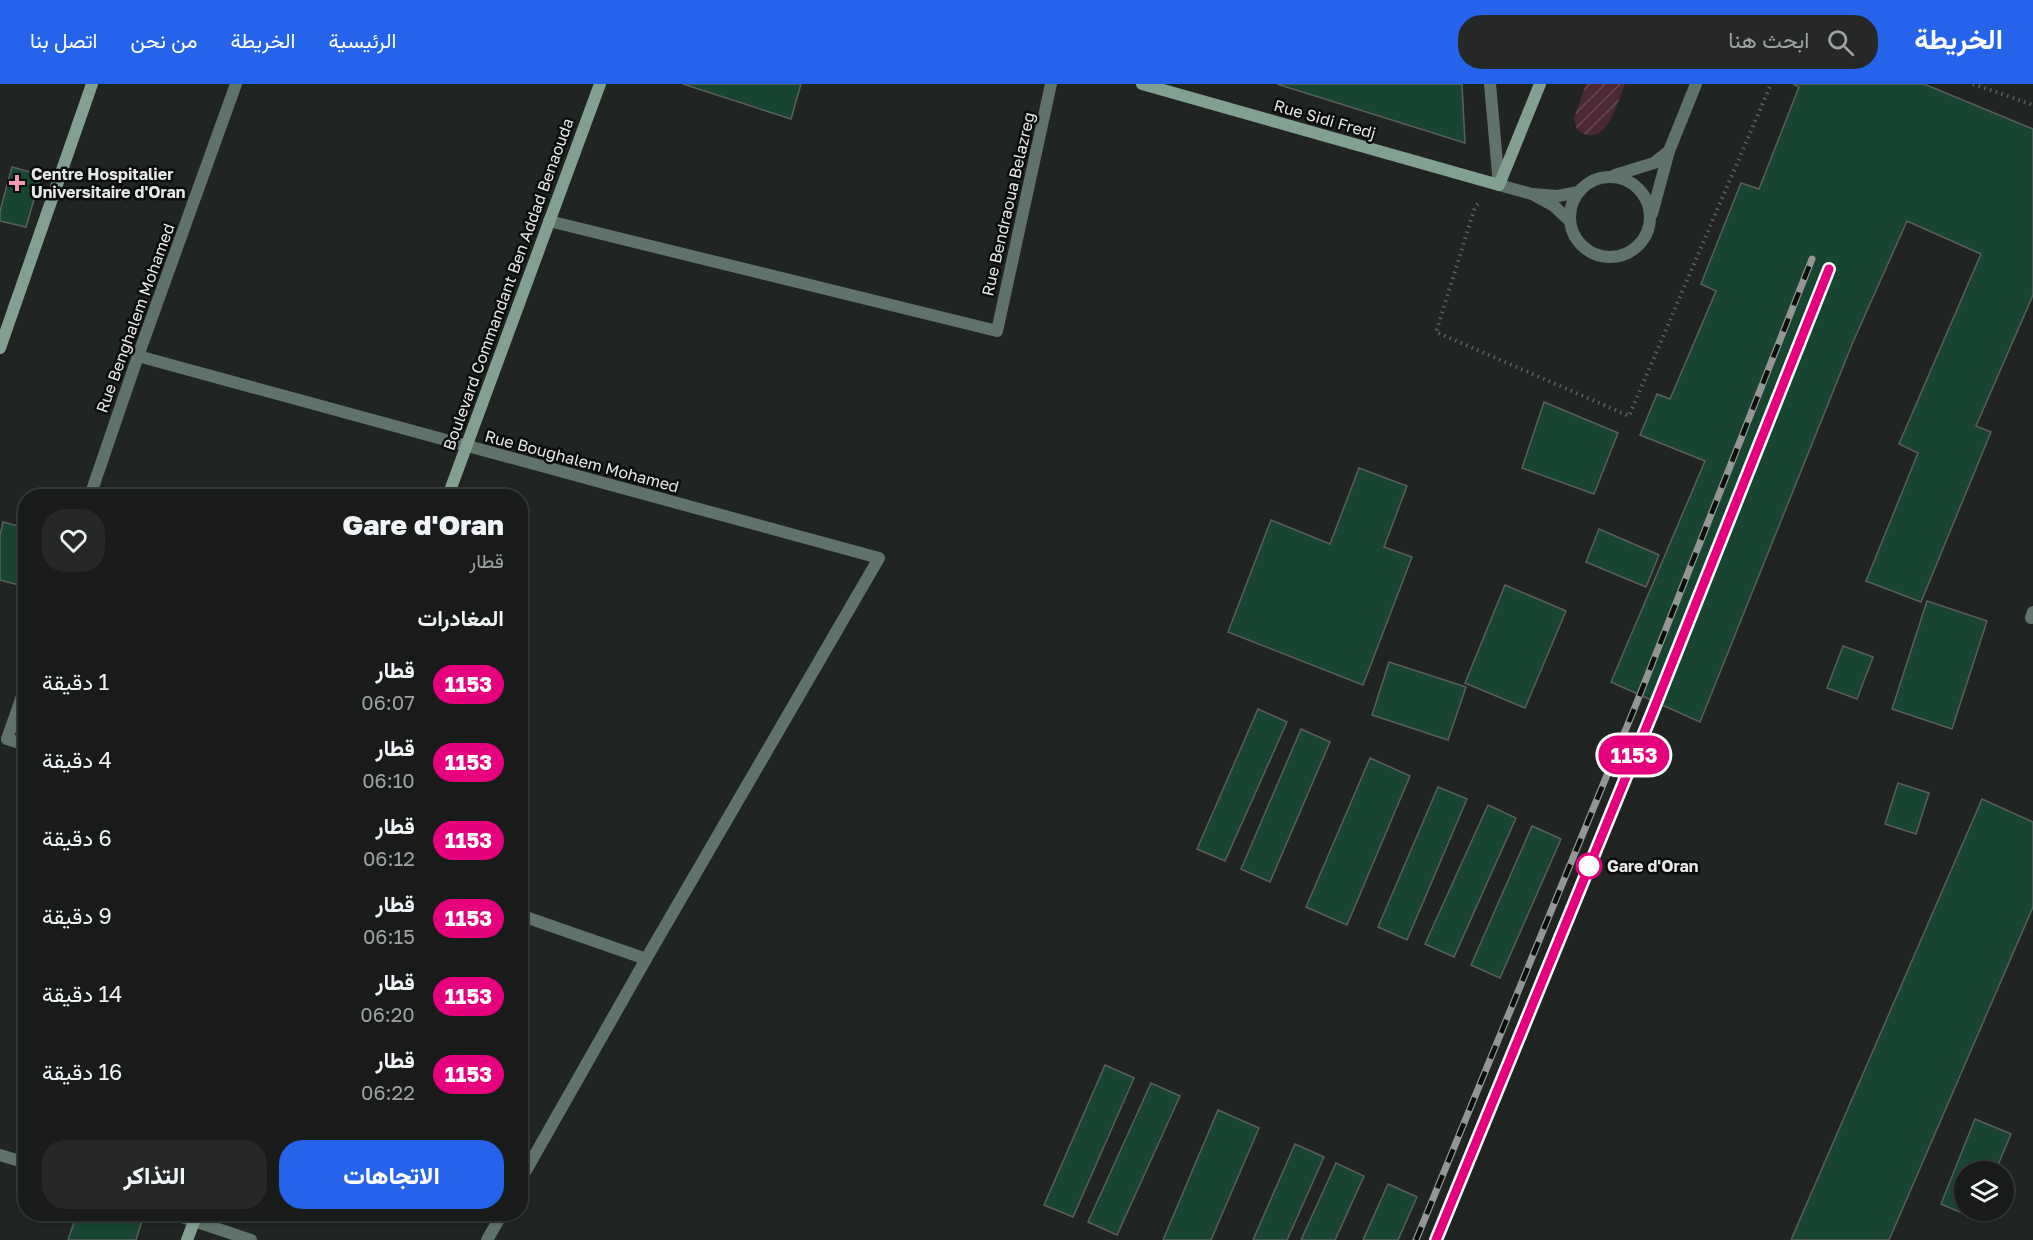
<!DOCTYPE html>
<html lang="ar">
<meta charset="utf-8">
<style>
body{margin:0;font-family:"Golos Text",Vazirmatn,sans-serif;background:#252827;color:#f1f3f6;direction:rtl;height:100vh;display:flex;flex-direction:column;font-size:22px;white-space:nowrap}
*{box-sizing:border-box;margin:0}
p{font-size:20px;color:#9fa1a2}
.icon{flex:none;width:33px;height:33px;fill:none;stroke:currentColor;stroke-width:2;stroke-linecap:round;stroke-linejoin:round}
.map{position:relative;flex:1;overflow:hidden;direction:ltr}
.drawer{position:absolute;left:18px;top:405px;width:510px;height:732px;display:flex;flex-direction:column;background:#181b1a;border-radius:24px;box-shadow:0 2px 4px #0004,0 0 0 2px #363939;direction:rtl}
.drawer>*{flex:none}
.badge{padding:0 12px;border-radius:20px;font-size:21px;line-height:39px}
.tools{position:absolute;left:1954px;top:1077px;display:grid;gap:12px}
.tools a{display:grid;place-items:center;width:60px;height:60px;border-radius:50%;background:#181b1a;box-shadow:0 2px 4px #0004,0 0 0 2px #363939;font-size:30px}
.map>.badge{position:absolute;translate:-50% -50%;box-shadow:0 0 0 3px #fff}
h2{padding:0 24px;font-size:22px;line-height:54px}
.round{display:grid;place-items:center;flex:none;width:63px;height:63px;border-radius:24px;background:#252827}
.summary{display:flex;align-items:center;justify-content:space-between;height:102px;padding:0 24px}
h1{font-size:28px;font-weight:800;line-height:45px}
.primary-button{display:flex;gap:12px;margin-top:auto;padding:12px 24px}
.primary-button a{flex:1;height:69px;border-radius:24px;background:#2563eb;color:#fff;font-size:24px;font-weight:800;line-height:69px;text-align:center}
.primary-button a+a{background:#252827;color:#f1f3f6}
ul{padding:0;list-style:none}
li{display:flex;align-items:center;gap:18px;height:78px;padding:0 24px}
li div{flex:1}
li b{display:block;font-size:22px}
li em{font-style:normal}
li .badge{min-width:66px;font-weight:700;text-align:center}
header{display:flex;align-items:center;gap:36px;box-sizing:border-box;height:84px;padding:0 30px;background:#2563eb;color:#fff}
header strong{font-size:28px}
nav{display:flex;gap:33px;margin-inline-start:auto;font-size:21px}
.search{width:420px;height:54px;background:#252827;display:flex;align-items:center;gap:15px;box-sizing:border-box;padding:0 21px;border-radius:24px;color:#9fa1a2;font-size:22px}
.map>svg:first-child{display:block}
.garden{fill:url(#garden-furrows)}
.building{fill:#184432;stroke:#5a5f5d;stroke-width:1.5}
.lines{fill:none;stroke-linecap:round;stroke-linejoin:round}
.path{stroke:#5d615f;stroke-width:4;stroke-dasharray:1.5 4.5;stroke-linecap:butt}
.lane{stroke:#60736a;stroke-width:12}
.street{stroke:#60736a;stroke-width:12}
.secondary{stroke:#82a092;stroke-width:12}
.rail-casing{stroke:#939694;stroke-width:7}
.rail{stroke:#0b0d0c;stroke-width:4.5;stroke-dasharray:14;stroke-linecap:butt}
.line-casing{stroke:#fff;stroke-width:14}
.line{stroke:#e6007e;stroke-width:9}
.poi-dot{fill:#f29aaf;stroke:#0b0d0c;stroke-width:2}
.stop-dot{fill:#fff;stroke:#e6007e;stroke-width:3}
.labels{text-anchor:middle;stroke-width:5;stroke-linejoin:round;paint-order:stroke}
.street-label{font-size:16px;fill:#e6e9e7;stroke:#0b0d0c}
.poi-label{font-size:16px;font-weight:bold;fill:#e6e9e7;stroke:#0b0d0c;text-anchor:start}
.stop-label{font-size:16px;font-weight:bold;fill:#e6e9e7;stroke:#0b0d0c;text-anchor:start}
</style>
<header>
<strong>الخريطة</strong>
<div class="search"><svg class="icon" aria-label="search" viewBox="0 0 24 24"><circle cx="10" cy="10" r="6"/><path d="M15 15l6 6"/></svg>ابحث هنا</div>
<nav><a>الرئيسية</a><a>الخريطة</a><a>من نحن</a><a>اتصل بنا</a></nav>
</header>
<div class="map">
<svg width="2033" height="1156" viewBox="0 0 2033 1156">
<defs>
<pattern id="garden-furrows" width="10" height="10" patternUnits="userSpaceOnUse" patternTransform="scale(1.5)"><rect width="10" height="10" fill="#4c2932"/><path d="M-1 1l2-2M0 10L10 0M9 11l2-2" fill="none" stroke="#664850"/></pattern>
</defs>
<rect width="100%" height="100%" fill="#202422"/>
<path class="garden" d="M1586 0H1625C1616 21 1606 67 1577 46L1574 34Z"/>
<g class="building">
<path d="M683 0H801L791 35Z"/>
<path d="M1277 0H1462L1465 59Z"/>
<path d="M1793 0H1924L2033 45V211L1976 342 1991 348 1921 518 1866 497 1918 369 1899 360 1981 170 1907 137 1853 258 1700 638 1611 598 1705 377 1640 351 1657 310 1670 315 1716 207 1701 200 1741 99 1759 105 1799 3Z"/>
<path d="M12 83 41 91 26 143 0 137V127Z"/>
<path d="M1544 318 1618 349 1594 410 1522 384Z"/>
<path d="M1359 384 1407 402 1384 463 1412 473 1363 601 1228 548 1271 436 1330 460Z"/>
<path d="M3 438 26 444V503L0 496V451Z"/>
<path d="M1599 445 1659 471 1646 503 1586 478Z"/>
<path d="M1505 501 1566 527 1525 624 1465 599Z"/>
<path d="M1927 517 1987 537 1952 645 1892 625Z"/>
<path d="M1843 562 1873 573 1857 615 1827 604Z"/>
<path d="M1389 578 1466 603 1448 656 1372 631Z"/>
<path d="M1258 625 1287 638 1225 777 1197 765Z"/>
<path d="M1301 645 1330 658 1270 798 1241 785Z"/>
<path d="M1370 674 1410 692 1347 841 1306 823Z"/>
<path d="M1898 699 1929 709 1916 750 1885 740Z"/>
<path d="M1438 703 1467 715 1407 856 1378 843Z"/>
<path d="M1982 715 2033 738V823L1889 1156H1791Z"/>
<path d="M1488 721 1516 734 1454 873 1425 860Z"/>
<path d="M1532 742 1561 755 1500 894 1471 881Z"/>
<path d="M1105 981 1134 994 1073 1133 1044 1121Z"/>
<path d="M1151 999 1180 1012 1117 1151 1088 1138Z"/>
<path d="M1218 1026 1259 1044 1211 1156H1163Z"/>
<path d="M1975 1035 2011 1050 1995 1088H1965V1126H1979L1976 1135 1941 1120Z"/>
<path d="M1295 1060 1324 1073 1287 1156H1253Z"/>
<path d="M1336 1079 1364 1092 1335 1156H1301Z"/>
<path d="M1388 1100 1417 1113 1398 1156H1363Z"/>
<path d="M77 1130H144L136 1156H68Z"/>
</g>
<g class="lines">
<g class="path">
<path d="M1973 0 2033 21"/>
<path d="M1478 120 1475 123 1436 248 1629 332 1771 0"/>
</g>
<path class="lane" d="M2031 534 2033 528"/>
<g class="street">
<path d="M1490 0 1499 101 1532 110"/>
<path d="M1669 67 1696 0"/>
<path d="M1615 91 1654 79 1669 67 1652 130"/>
<circle cx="1610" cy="133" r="40"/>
<path d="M549 137 997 247 1051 0"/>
<path d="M1570 137 1554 122 1532 110 1558 112 1578 108"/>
<path d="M138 272 879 474 646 875 520 1097"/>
<path d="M90 412 138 272 236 0"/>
<path d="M7 655 26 601"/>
<path d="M7 655 26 661"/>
<path d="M520 831 646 875"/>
<path d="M0 1071 26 1079"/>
<path d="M173 1130 251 1156"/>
<path d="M487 1156 502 1130"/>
</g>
<g class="secondary">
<path d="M1142 0 1499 101 1540 0"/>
<path d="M0 264 92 0"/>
<path d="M448 412 600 0"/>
<path d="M187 1156 197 1130"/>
</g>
<defs>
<g id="rail">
<path d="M1416 1156 1637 618 1812 175"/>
<path d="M1436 1156 1653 627 1829 185"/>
</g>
</defs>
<use href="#rail" class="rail-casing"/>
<use href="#rail" class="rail"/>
</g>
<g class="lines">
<defs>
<path id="line" d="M1436 1156 1653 627 1829 185"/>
</defs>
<use href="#line" class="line-casing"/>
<use href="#line" class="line"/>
</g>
<path class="poi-dot" d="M14 90h6v6h6v6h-6v6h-6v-6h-6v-6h6z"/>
<circle class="stop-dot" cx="1589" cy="782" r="12"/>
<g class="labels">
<g class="street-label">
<text transform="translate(1325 35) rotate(16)" y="6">Rue Sidi Fredj</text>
<text transform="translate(1008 120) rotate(-77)" y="6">Rue Bendraoua Belazreg</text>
<text transform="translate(508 200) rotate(-70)" y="6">Boulevard Commandant Ben Addad Benaouda</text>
<text transform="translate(135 234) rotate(-70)" y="6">Rue Benghalem Mohamed</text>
<text transform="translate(582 377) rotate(15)" y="6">Rue Boughalem Mohamed</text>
</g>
<g class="poi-label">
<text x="31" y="96">Centre Hospitalier<tspan x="31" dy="18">Universitaire d'Oran</tspan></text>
</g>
<g class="stop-label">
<text x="1607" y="788">Gare d'Oran</text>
</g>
</g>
</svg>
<div class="tools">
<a><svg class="icon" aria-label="layers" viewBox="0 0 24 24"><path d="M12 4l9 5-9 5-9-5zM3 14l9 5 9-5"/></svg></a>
</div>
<b class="badge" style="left:1634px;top:671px;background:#e6007e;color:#fff">1153</b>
<section class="drawer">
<div class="summary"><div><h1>Gare d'Oran</h1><p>قطار</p></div><a class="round"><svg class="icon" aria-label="heart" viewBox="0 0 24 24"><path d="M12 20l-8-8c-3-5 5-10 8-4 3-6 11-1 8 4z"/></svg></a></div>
<h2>المغادرات</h2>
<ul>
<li><span class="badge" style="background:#e6007e;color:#fff">1153</span><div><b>قطار</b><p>06:07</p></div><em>1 دقيقة</em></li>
<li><span class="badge" style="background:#e6007e;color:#fff">1153</span><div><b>قطار</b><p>06:10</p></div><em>4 دقيقة</em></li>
<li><span class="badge" style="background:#e6007e;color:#fff">1153</span><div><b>قطار</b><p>06:12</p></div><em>6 دقيقة</em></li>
<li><span class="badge" style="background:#e6007e;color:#fff">1153</span><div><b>قطار</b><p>06:15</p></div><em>9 دقيقة</em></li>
<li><span class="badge" style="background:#e6007e;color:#fff">1153</span><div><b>قطار</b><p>06:20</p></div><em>14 دقيقة</em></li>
<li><span class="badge" style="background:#e6007e;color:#fff">1153</span><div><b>قطار</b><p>06:22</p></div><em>16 دقيقة</em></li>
</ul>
<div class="primary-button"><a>الاتجاهات</a><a>التذاكر</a></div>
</section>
</div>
